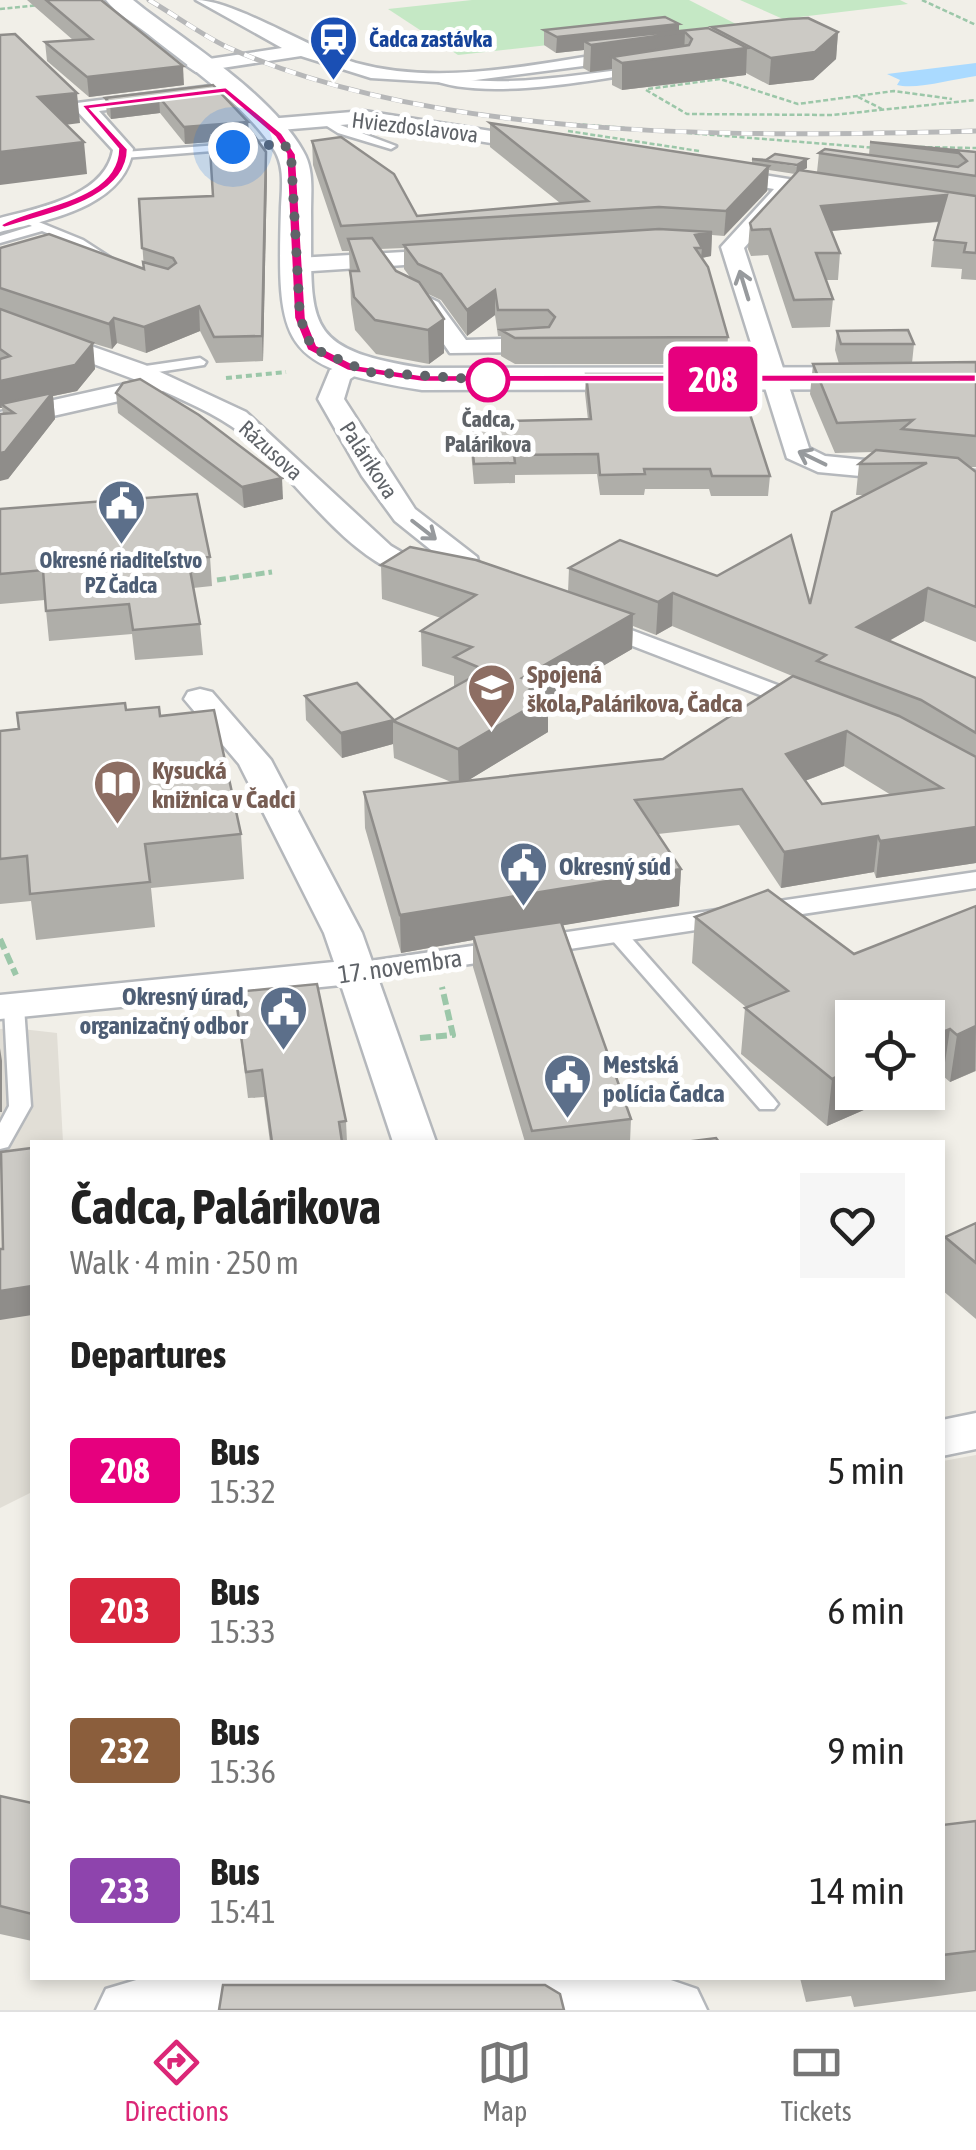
<!DOCTYPE html>
<meta charset="utf-8">
<style>
body{margin:0;font-family:"Asap Condensed",sans-serif;background:#f6f6f6;color:#222;height:100vh;display:flex;flex-direction:column;font-size:38px;white-space:nowrap}
*{box-sizing:border-box;margin:0}
p{font-size:32px;color:#767676}
.icon{flex:none;width:55px;height:55px;fill:none;stroke:currentColor;stroke-width:2;stroke-linecap:round;stroke-linejoin:round}
.map{position:relative;flex:1;overflow:hidden}
.panel{position:absolute;left:30px;top:1140px;width:915px;height:840px;display:flex;flex-direction:column;background:#fff;border-radius:0px;box-shadow:0 5px 15px #0003}
.panel>*{flex:none}
.badge{padding:0 20px;border-radius:8px;font-size:35px;line-height:65px}
.fabs{position:absolute;left:835px;top:1000px;display:grid;gap:20px}
.fabs a{display:grid;place-items:center;width:110px;height:110px;border-radius:0px;background:#fff;box-shadow:0 5px 15px #0003;font-size:50px}
.you{position:absolute;width:50px;height:50px;margin:-25px;border:8px solid #fff;border-radius:50%;background:#1a73e8;box-shadow:0 0 0 15px #1a73e833}
.map>.badge{position:absolute;translate:-50% -50%;box-shadow:0 0 0 5px #fff}
h2{padding:0 40px;font-size:38px;line-height:90px}
.round{display:grid;place-items:center;flex:none;width:105px;height:105px;border-radius:0px;background:#f6f6f6}
.head{display:flex;align-items:center;justify-content:space-between;height:170px;padding:0 40px}
h1{font-size:48px;font-weight:700;line-height:75px}
ul{padding:0;list-style:none}
li{display:flex;align-items:center;gap:30px;height:140px;padding:0 40px}
li div{flex:1}
li b{display:block;font-size:38px}
li em{font-style:normal}
li .badge{min-width:110px;font-weight:700;text-align:center}
.dock{display:flex;justify-content:space-around;align-items:center;height:140px;border-top:2px solid #e0e0e0;background:#fff;font-size:28px;color:#767676}
.dock a{display:grid;justify-items:center;gap:5px}
.dock .selected{color:#db2777}
.map>svg:first-child{display:block}
.education{fill:#e1ded6}
.green{fill:#c5e8c5}
.water{fill:#aadaff}
.lines{fill:none;stroke-linecap:round;stroke-linejoin:round}
.service-casing{stroke:#b5b8bc;stroke-width:5}
.pedestrian-casing{stroke:#b5b8bc;stroke-width:5}
.minor-casing{stroke:#b5b8bc;stroke-width:5}
.secondary-casing{stroke:#b6babf;stroke-width:5}
.path-far3{stroke:#9cc7a9;stroke-width:2.5;stroke-dasharray:5 2.5;stroke-linecap:butt}
.path-far2{stroke:#9cc7a9;stroke-width:4;stroke-dasharray:6 4;stroke-linecap:butt}
.path-far1{stroke:#9cc7a9;stroke-width:5;stroke-dasharray:9 4;stroke-linecap:butt}
.path{stroke:#9cc7a9;stroke-width:6;stroke-dasharray:11 5;stroke-linecap:butt}
.service{fill:#fff;fill-rule:evenodd}
.pedestrian{fill:#fff;fill-rule:evenodd}
.minor{fill:#fff;fill-rule:evenodd}
.secondary{fill:#fff;fill-rule:evenodd}
.rail-casing{stroke:#b6b7b8;stroke-width:5}
.rail{stroke:#fff;stroke-width:4;stroke-dasharray:11;stroke-linecap:butt}
.wall{fill:#afaea9;fill-rule:evenodd}
.shaded-wall{fill:#8f8d8a}
.building{fill:#cccac5;stroke:#8f8d8a;stroke-width:2.5;fill-rule:evenodd}
.oneway{stroke:#979a9d}
.line{fill:#e6007e;stroke:#fff;stroke-width:2.5}
.walk{stroke:#5f6368;stroke-width:10;stroke-dasharray:0 18}
.stop-dot{fill:#fff;stroke:#e6007e;stroke-width:5}
.labels{text-anchor:middle;stroke-width:10;stroke-linejoin:round;paint-order:stroke}
.far-transit-label{font-size:22px;font-weight:bold;fill:#164399;stroke:#fff;text-anchor:start}
.far-street-label{font-size:22px;fill:#5f6368;stroke:#fff}
.far-stop-label{font-size:22px;font-weight:bold;fill:#5f6368;stroke:#fff}
.far-service-label{font-size:22px;font-weight:bold;fill:#4e5e75;stroke:#fff}
.education-label{font-size:25px;font-weight:bold;fill:#785e54;stroke:#fff;text-anchor:start}
.service-label{font-size:25px;font-weight:bold;fill:#4e5e75;stroke:#fff;text-anchor:start}
.street-label{font-size:25px;fill:#5f6368;stroke:#fff}
</style>
<div class="map">
<svg width="976" height="2010" viewBox="0 0 976 2010">
<rect width="100%" height="100%" fill="#f1efe8"/>
<g class="education">
<path d="M13 1028 57 1033 63 1142H32V1492L0 1508V1029Z"/>
<path d="M976 1455V1850L943 1857V1461Z"/>
</g>
<g class="green">
<path d="M472 0H689L736 24 458 55 388 9Z"/>
<path d="M740 0H900L908 4 783 19Z"/>
</g>
<path class="water" d="M976 63V76C953 79 916 90 897 85L900 80 887 74Z"/>
<g class="lines">
<defs>
<g id="service">
<path d="M635 68 638 73C585 82 476 101 428 78L433 75C501 89 567 76 635 68Z"/>
<path d="M319 117 396 146 391 149 338 133 319 121Z"/>
<path d="M285 140 289 145 124 158 119 155 124 152Z"/>
<path d="M24 216 83 240 117 262 107 264 75 244 42 231 0 243V236L32 226 19 219Z"/>
<path d="M200 358 206 362 204 365 132 376 126 372 132 368Z"/>
<path d="M619 930 626 932 774 1099 778 1104 774 1109H760L612 940 609 936 612 932Z"/>
<path d="M14 1001 24 1007 31 1106 8 1147 0 1149V1123L9 1106 4 1007Z"/>
</g>
<g id="pedestrian">
<path d="M594 616 817 700 820 705 817 710H799L586 628V618Z"/>
<path d="M976 872V888L356 981 341 972 356 963Z"/>
</g>
<g id="minor">
<path d="M196 0C234 0 312 50 356 63 447 88 546 61 637 49L646 54 637 59 453 83 371 78 301 56 196 72 187 66 189 62 282 48Z"/>
<path d="M226 84 235 90 233 94 99 111 133 149C125 207 47 220 0 232V218C39 208 105 196 113 150L77 111V103Z"/>
<path d="M364 111 542 139 552 145 542 151 364 123 268 131 258 125 268 119Z"/>
<path d="M713 167 838 187 849 193 838 199 794 192 744 248 809 448 825 456 976 471V487L818 472 787 458 721 247 774 189 706 177V169Z"/>
<path d="M458 249 469 256 466 261 297 272 286 265 297 258Z"/>
<path d="M405 286 438 302 466 340 539 338 551 345 539 352 450 353 422 312 393 293Z"/>
<path d="M0 314 145 365 246 412 391 546 420 563 451 566 395 521 362 476 318 399 330 370 352 361 361 364 365 369 350 379 344 399 415 509 477 557 481 573 477 579C374 605 317 500 251 441 226 419 194 405 163 391L0 428V412L139 381 0 329Z"/>
<path d="M200 689 212 692 271 760 362 933 436 1142H393L341 985 0 1019V995L334 962 324 933 239 764 184 699 188 692Z"/>
<path d="M976 1413V1449L942 1456V1420Z"/>
<path d="M143 1978H665L697 1989 707 2010H96L106 1989Z"/>
</g>
<path id="secondary" d="M106 0H133L143 8C193 46 272 96 303 151 314 169 311 191 311 211 312 324 300 349 422 368L976 367V389L422 390C279 367 277 347 281 207 282 187 285 165 273 148 243 103 189 67 148 34 134 23 117 14 106 0Z"/>
</defs>
<use href="#service" class="service-casing"/>
<use href="#pedestrian" class="pedestrian-casing"/>
<use href="#minor" class="minor-casing"/>
<use href="#secondary" class="secondary-casing"/>
<g class="path-far3">
<path d="M922 0 976 25"/>
<path d="M0 9 40 5"/>
<path d="M648 89 720 79 798 104 894 91 952 99"/>
<path d="M646 90 687 114 832 115 976 100"/>
<path d="M858 97 882 109"/>
<path d="M575 124 877 148"/>
<path d="M568 131 699 151"/>
<path d="M920 147 976 148"/>
</g>
<path class="path-far2" d="M226 378 286 372"/>
<path class="path-far1" d="M217 580 272 572"/>
<g class="path">
<path d="M0 939 16 975"/>
<path d="M420 1038 453 1035 442 987"/>
</g>
<use href="#service" class="service"/>
<use href="#pedestrian" class="pedestrian"/>
<use href="#minor" class="minor"/>
<use href="#secondary" class="secondary"/>
<defs>
<path id="rail" d="M149 0C175 15 200 34 227 47 438 142 747 137 976 131"/>
</defs>
<use href="#rail" class="rail-casing"/>
<use href="#rail" class="rail"/>
</g>
<g class="wall">
<path d="M27 0H101L184 85 89 97 47 61 45 42 73 40Z"/>
<path d="M712 27 838 32 836 59 813 80 769 85 746 73V75L622 90 612 85V69L590 72 583 68 584 50 556 53 544 45V30L679 31 711 30Z"/>
<path d="M213 85 248 122 249 130 267 174 263 361 216 363 200 331 146 353 117 343 112 349 92 343 95 369 77 391 53 396 55 419 8 479 3 414 2 408H0V248L144 269 139 199 213 196 210 142 185 144 160 113 111 119 107 114 105 98Z"/>
<path d="M490 123 752 164V159L807 168 803 170 817 172 819 153 869 155 870 142 976 152V280L961 279 962 269 931 267 934 240 939 222 831 231 840 253 838 280H826L833 299 830 327 792 328 768 255 751 256 748 249 750 223 795 174 769 170 767 191 724 236 712 235 711 256 702 258 728 337 726 364H515L501 356V336H498L495 315 467 336 441 300 426 293 444 319V353L429 364 376 354 355 330 351 304 349 251H342L313 165 312 141 417 216 560 203 490 147ZM404 248V269L410 277 396 271 380 249Z"/>
<path d="M837 331 914 344 912 363 976 362V467H969L976 472V642L924 621 889 641 976 678V863L876 878 874 872 781 888 739 825 658 834 681 869 679 906 563 925 631 1119 630 1142H525L473 967V940L401 953 365 828 364 792 451 782 394 758 393 744 342 758 306 720 305 696 394 720 454 687V676L422 666 421 631 441 618 382 599 381 565 568 592 569 568 717 576 810 604 866 495H856L859 464 874 452 835 453 810 394 813 364H839L835 350ZM633 626 656 635 672 626 797 678 663 759 467 781 548 732V698L632 649ZM844 766 891 795 822 804 805 781Z"/>
<path d="M586 374 770 476 768 496H711L709 489H645L644 495H600L597 474 515 475V483L474 484 470 441V422L588 420 585 393Z"/>
<path d="M116 393 283 499 244 508 118 413Z"/>
<path d="M0 509 210 557 212 586 193 588 200 624 203 655 135 660 132 634 49 641 45 600 0 604Z"/>
<path d="M126 710 160 716 241 834 244 879 151 888 155 927 36 940 31 901 0 904V731Z"/>
<path d="M976 906V1071L950 1082 943 1076 928 1083V1018L852 1092H905L827 1126 741 1054 745 1008 746 1007 692 963 695 917 854 954Z"/>
<path d="M235 992 346 1121 347 1142H270L264 1097 248 1098Z"/>
<path d="M976 1223V1319L942 1290V1256L945 1237Z"/>
<path d="M0 1796 32 1803V1941L0 1934Z"/>
<path d="M976 1821V1991L854 2007 851 1996 806 2002 800 1978H942V1825Z"/>
</g>
<g class="shaded-wall">
<path d="M679 24V33L685 32 684 55 747 48 746 75 622 90V63L612 57V69L590 72 591 45 584 41V50L556 53 557 37Z"/>
<path d="M838 32 836 59 813 80 769 85 771 58Z"/>
<path d="M183 66 184 85 89 97 87 77Z"/>
<path d="M77 93 80 123 42 128 38 97Z"/>
<path d="M159 97 160 113 111 119 110 103Z"/>
<path d="M248 122 249 139 185 144 184 127Z"/>
<path d="M84 142 87 174 0 185V152Z"/>
<path d="M266 152 267 174 263 361 262 336Z"/>
<path d="M807 159V168L796 174 797 165Z"/>
<path d="M769 166 767 191 724 236 726 211Z"/>
<path d="M947 195 944 221 819 232 821 206Z"/>
<path d="M712 232 711 256 701 258 702 248 695 235Z"/>
<path d="M495 290V315L467 336V310Z"/>
<path d="M199 306 200 331 146 353 144 327Z"/>
<path d="M114 318 117 343 112 349 109 324Z"/>
<path d="M444 319V353L429 364 428 330Z"/>
<path d="M93 343 95 369 77 391 53 396 55 419 8 479 0 481V453L49 397 1 404 2 408H0V381Z"/>
<path d="M282 478 283 499 244 508 242 487Z"/>
<path d="M928 588 924 621 853 661 857 627Z"/>
<path d="M673 593 672 626 656 635 658 602Z"/>
<path d="M633 614 632 649 548 698V732L459 786 458 749 522 678Z"/>
<path d="M394 720 393 721V744L342 758 341 733Z"/>
<path d="M847 731 844 766 783 789 786 754Z"/>
<path d="M976 827V863L876 878 880 841Z"/>
<path d="M878 836 874 872 781 888 784 852Z"/>
<path d="M681 869 679 906 475 940 473 935V940L401 953 400 915Z"/>
<path d="M976 1026 975 1071 950 1082 957 1035Z"/>
<path d="M950 1029 943 1076 928 1083V1038Z"/>
<path d="M0 1048 2 1061V1112H0Z"/>
<path d="M852 1070V1092H905L827 1126 832 1079Z"/>
<path d="M32 1286V1315L0 1320V1291Z"/>
</g>
<g class="building">
<path d="M46 0H101L183 66 87 77 45 42 92 39Z"/>
<path d="M665 17 679 24 557 37 544 30Z"/>
<path d="M808 18 838 32 815 52 771 58 712 27 789 19Z"/>
<path d="M708 28 747 48 622 63 612 57 689 45 692 39 685 32 591 45 584 41Z"/>
<path d="M15 34 77 93 38 97 84 142 0 152V35Z"/>
<path d="M213 85 248 122 184 127 159 97 110 103 105 98Z"/>
<path d="M490 123 769 166 726 211 659 207 341 226 312 141 341 137 394 174 417 216 588 201Z"/>
<path d="M250 130 266 152 262 336 214 337 199 306 144 327 114 318 109 324 0 288V248L49 234 144 269 143 262 168 269 176 263 173 258 142 248 139 199 213 196 209 133Z"/>
<path d="M870 142 976 152V176L819 153 825 149 958 167 967 161 959 153Z"/>
<path d="M775 154 807 159 797 165 752 159 766 160Z"/>
<path d="M799 170 976 196V253L964 252 966 243 934 240 947 195 821 206 840 253H816L833 299 794 300 770 229 752 230 750 223Z"/>
<path d="M659 229 712 232 695 235 702 248H695L708 267 728 337 515 338 501 330 549 327 555 317 548 310H498L495 290 467 310 441 274 418 264 404 245Z"/>
<path d="M372 238 396 271 419 282 444 319 428 330 375 320 354 297 350 271H359L348 239Z"/>
<path d="M0 309 93 343 75 365 0 381V359L10 356 0 349Z"/>
<path d="M908 330 914 344H841L837 331Z"/>
<path d="M976 362V436L902 429 913 420 837 423 813 364Z"/>
<path d="M586 374H737L770 476H712L710 469H644L645 474 600 475 598 454 514 455 515 463 474 464 470 422 591 419Z"/>
<path d="M140 379 199 415 282 478 242 487 116 393 123 383Z"/>
<path d="M52 393 5 452 0 453V414L14 413 1 404Z"/>
<path d="M876 450 958 458 976 472V607L928 588 857 627 976 678V733L921 700 817 661 826 655 673 593 658 602 569 568 620 540 717 576 791 535 810 604 832 512 927 463 859 464Z"/>
<path d="M197 494 210 557 188 559 200 624 133 630 129 604 46 611 43 570 0 574V509Z"/>
<path d="M410 547 476 560 633 614 522 678 537 684 530 689 549 696 458 749 393 721 485 670 454 657 472 647 421 631 476 595 381 565Z"/>
<path d="M793 676 899 716 976 757V827L880 841 878 836 784 852 742 789 635 800 681 869 400 915 364 792 663 759ZM847 731 942 788 822 804 786 754Z"/>
<path d="M357 683 394 720 341 733 305 696Z"/>
<path d="M125 703 126 710 159 707 160 716 214 710 241 834 145 844 150 882 30 894 27 856 0 859V731L19 729 17 713Z"/>
<path d="M768 890 854 954 976 906V1026L957 1035 950 1029 928 1038V1018H852V1070L832 1079 745 1008 788 991 695 917Z"/>
<path d="M561 922 631 1119 532 1131 473 935Z"/>
<path d="M317 984 346 1121 339 1122 342 1142H272L262 1070 246 1072 235 992Z"/>
<path d="M716 1138 719 1142H685Z"/>
<path d="M32 1148V1286L0 1291V1249H3L1 1152Z"/>
<path d="M976 1223V1263L945 1237Z"/>
<path d="M0 1796 32 1803V1914L0 1906Z"/>
<path d="M976 1821V1951L942 1955V1825Z"/>
<path d="M223 1985H545L560 1994 564 2010H219Z"/>
</g>
<defs><path id="oneway-shaft" d="M-6 0H5M1.5-3L5.5 0L1.5 3" fill="none" stroke-width="1.6" stroke-linecap="round" stroke-linejoin="round" transform="scale(2.5)"/></defs>
<g class="oneway">
<use href="#oneway-shaft" transform="translate(744 285) rotate(-107)"/>
<use href="#oneway-shaft" transform="translate(812 458) rotate(-154)"/>
<use href="#oneway-shaft" transform="translate(424 530) rotate(38)"/>
</g>
<path class="line" d="M226 87 282 133 296 154 306 318 317 345 356 365 422 375 976 374V382H422L348 371 307 350 294 318 286 154 275 137 224 93 91 109 128 149C128 201 43 215 4 228L0 225C30 205 117 202 118 149L81 105Z"/>
<g class="lines">
<path class="walk" d="M233 147 284 144 291 154 300 318 312 348 368 372 488 380"/>
</g>
<defs>
<symbol id="station-pin" viewBox="-11 -11 22 30"><path d="M0 17L-7.5 6A9.5 9.5 0 1 1 7.5 6Z" fill="#1a4fb4" stroke="#fff"/><path d="M-3-6H3Q5-6 5-4V2Q5 4 3 4L4.5 6H3L1.5 4h-3L-3 6H-4.5L-3 4Q-5 4-5 2V-4Q-5-6-3-6ZM-3.5-4v3h7v-3ZM-3.5 1v1.5H-2V1ZM2 1v1.5H3.5V1Z" fill="#fff"/></symbol>
<symbol id="civic-pin" viewBox="-11 -11 22 30"><path d="M0 17L-7.5 6A9.5 9.5 0 1 1 7.5 6Z" fill="#5c6f8a" stroke="#fff"/><path d="M-.6-6.5H3V-4.5H.6V-3L4-1V1h2V6H-6V1h2V-1L-.6-3ZM-1.2 2.5V6h2.4V2.5Z" fill="#fff"/></symbol>
<symbol id="school-pin" viewBox="-11 -11 22 30"><path d="M0 17L-7.5 6A9.5 9.5 0 1 1 7.5 6Z" fill="#8d6e63" stroke="#fff"/><path d="M0-5L7-2L0 1L-7-2ZM-4 1L0 2.5L4 1V4Q0 6-4 4Z" fill="#fff"/></symbol>
<symbol id="library-pin" viewBox="-11 -11 22 30"><path d="M0 17L-7.5 6A9.5 9.5 0 1 1 7.5 6Z" fill="#8d6e63" stroke="#fff"/><path d="M-6-4Q-3-5.5-.7-3.5V5Q-3 3-6 4ZM6-4Q3-5.5 .7-3.5V5Q3 3 6 4Z" fill="#fff"/></symbol>
</defs>
<g fill-rule="evenodd">
<use href="#station-pin" x="306" y="12" width="55" height="75"/>
<use href="#civic-pin" x="94" y="476" width="55" height="75"/>
<use href="#school-pin" x="464" y="660" width="55" height="75"/>
<use href="#library-pin" x="90" y="756" width="55" height="75"/>
<use href="#civic-pin" x="496" y="838" width="55" height="75"/>
<use href="#civic-pin" x="256" y="982" width="55" height="75"/>
<use href="#civic-pin" x="540" y="1050" width="55" height="75"/>
</g>
<circle class="stop-dot" cx="488" cy="380" r="20"/>
<g class="labels">
<g class="far-transit-label">
<text x="369" y="47">Čadca zastávka</text>
</g>
<g class="far-street-label">
<text transform="translate(415 127) rotate(7)" y="8">Hviezdoslavova</text>
<text transform="translate(271 450) rotate(42)" y="8">Rázusova</text>
<text transform="translate(369 460) rotate(57)" y="8">Palárikova</text>
</g>
<g class="far-stop-label">
<text x="488" y="427">Čadca,<tspan x="488" dy="25">Palárikova</tspan></text>
</g>
<g class="far-service-label">
<text x="121" y="568">Okresné riaditeľstvo<tspan x="121" dy="25">PZ Čadca</tspan></text>
</g>
<g class="education-label">
<text x="527" y="683">Spojená<tspan x="527" dy="29">škola,Palárikova, Čadca</tspan></text>
<text x="152" y="779">Kysucká<tspan x="152" dy="29">knižnica v Čadci</tspan></text>
</g>
<g class="service-label">
<text x="559" y="875">Okresný súd</text>
<text x="248" y="1005" text-anchor="end">Okresný úrad,<tspan x="248" dy="29">organizačný odbor</tspan></text>
<text x="603" y="1073">Mestská<tspan x="603" dy="29">polícia Čadca</tspan></text>
</g>
<g class="street-label">
<text transform="translate(400 966) rotate(-8)" y="9">17. novembra</text>
</g>
</g>
</svg>
<div class="fabs">
<a><svg class="icon" aria-label="locate" viewBox="0 0 24 24"><circle cx="12" cy="12" r="6"/><path d="M12 2v4M12 18v4M2 12h4M18 12h4"/></svg></a>
</div>
<div class="you" style="left:233px;top:147px"></div>
<b class="badge" style="left:713px;top:379px;background:#e6007e;color:#fff">208</b>
<section class="panel">
<div class="head"><div><h1>Čadca, Palárikova</h1><p>Walk · 4 min · 250 m</p></div><a class="round"><svg class="icon" aria-label="heart" viewBox="0 0 24 24"><path d="M12 20l-8-8c-3-5 5-10 8-4 3-6 11-1 8 4z"/></svg></a></div>
<h2>Departures</h2>
<ul>
<li><span class="badge" style="background:#e6007e;color:#fff">208</span><div><b>Bus</b><p>15:32</p></div><em>5 min</em></li>
<li><span class="badge" style="background:#d7263d;color:#fff">203</span><div><b>Bus</b><p>15:33</p></div><em>6 min</em></li>
<li><span class="badge" style="background:#8b5e3c;color:#fff">232</span><div><b>Bus</b><p>15:36</p></div><em>9 min</em></li>
<li><span class="badge" style="background:#8e44ad;color:#fff">233</span><div><b>Bus</b><p>15:41</p></div><em>14 min</em></li>
</ul>
</section>
</div>
<nav class="dock">
<a class="selected"><svg class="icon" aria-label="directions" viewBox="0 0 24 24"><path d="M12 3l9 9-9 9-9-9zM9 14v-3h6M13 9l2 2-2 2"/></svg>Directions</a>
<a><svg class="icon" aria-label="map" viewBox="0 0 24 24"><path d="M3 6l6-2 6 2 6-2v14l-6 2-6-2-6 2zM9 4v14M15 6v14"/></svg>Map</a>
<a><svg class="icon" aria-label="tickets" viewBox="0 0 24 24"><path d="M3 7h18v10H3zM15 7v10"/></svg>Tickets</a>
</nav>
